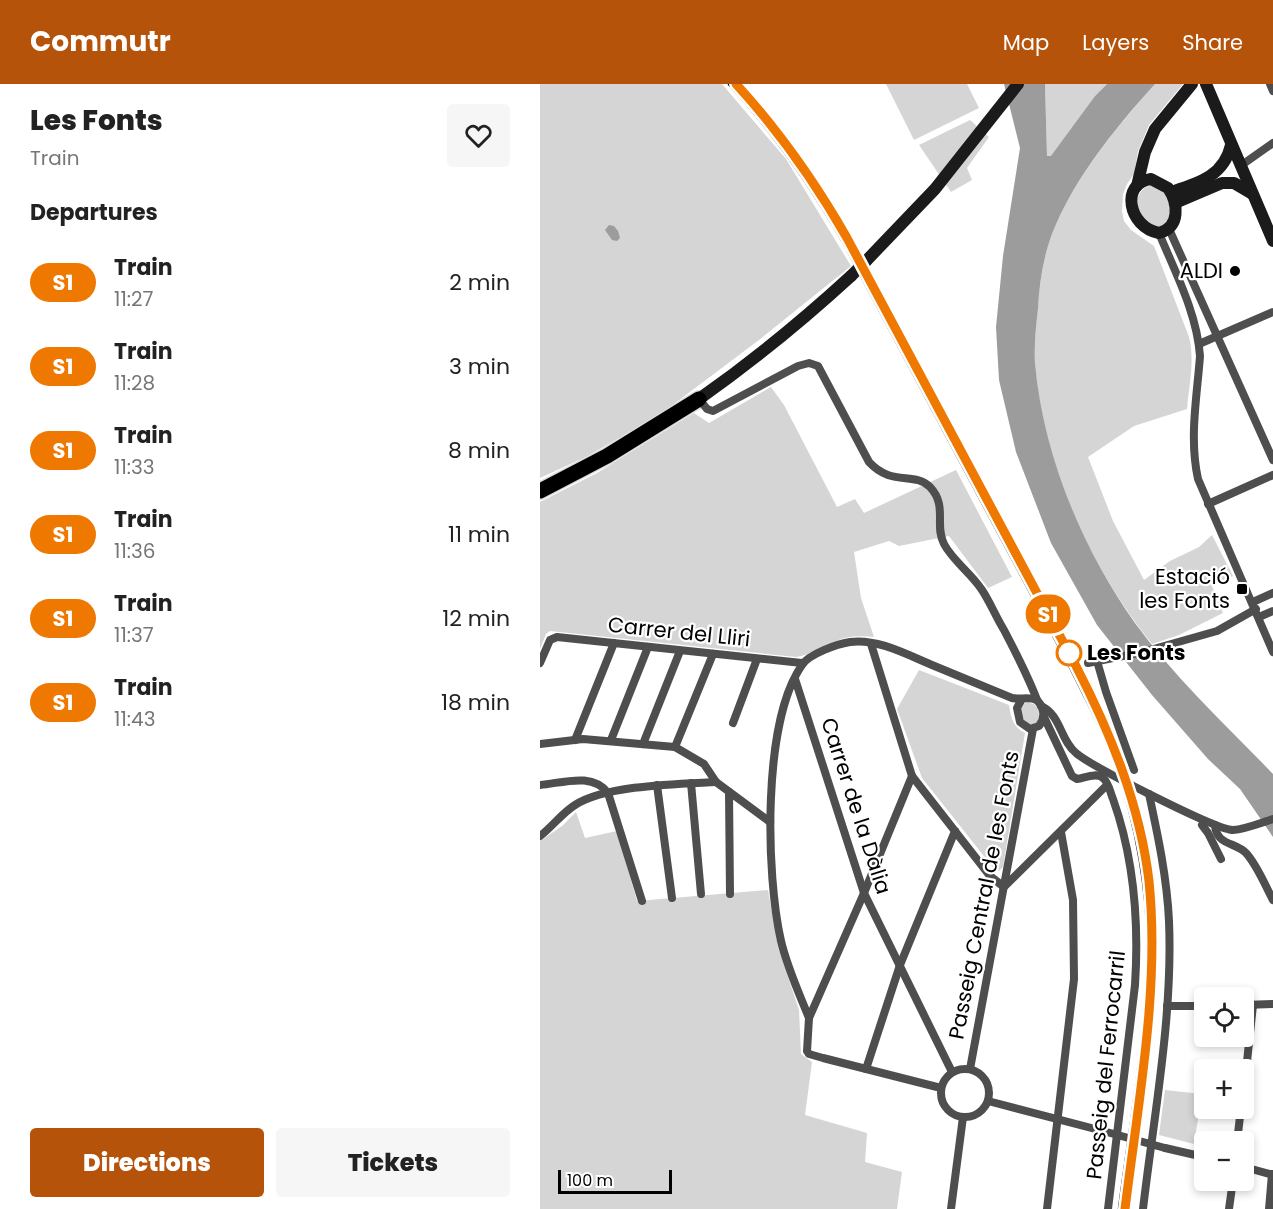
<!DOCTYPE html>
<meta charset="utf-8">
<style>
body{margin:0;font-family:Poppins,sans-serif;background:#f6f6f6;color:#222;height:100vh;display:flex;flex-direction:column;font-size:22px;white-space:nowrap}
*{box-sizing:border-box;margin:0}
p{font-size:20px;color:#767676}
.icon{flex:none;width:33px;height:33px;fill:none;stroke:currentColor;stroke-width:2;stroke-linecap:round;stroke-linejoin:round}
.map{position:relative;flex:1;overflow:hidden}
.details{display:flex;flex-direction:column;background:#fff;width:540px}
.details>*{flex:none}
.badge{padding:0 12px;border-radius:20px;font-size:21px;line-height:39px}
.controls{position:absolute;left:654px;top:903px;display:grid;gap:12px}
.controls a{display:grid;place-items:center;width:60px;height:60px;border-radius:6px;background:#fff;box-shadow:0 3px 9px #0003;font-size:30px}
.scale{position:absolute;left:18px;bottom:15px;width:114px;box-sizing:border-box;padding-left:6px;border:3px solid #000;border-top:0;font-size:16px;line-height:21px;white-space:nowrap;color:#000;-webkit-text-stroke:4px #fff;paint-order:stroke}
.map>.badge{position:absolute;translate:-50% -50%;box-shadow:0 0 0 3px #fff}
h2{padding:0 30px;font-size:22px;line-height:54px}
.round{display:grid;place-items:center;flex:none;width:63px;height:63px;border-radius:6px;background:#f6f6f6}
.overview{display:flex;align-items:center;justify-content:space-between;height:102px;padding:0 30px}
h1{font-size:28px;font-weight:800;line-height:45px}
.button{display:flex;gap:12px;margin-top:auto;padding:12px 30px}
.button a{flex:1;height:69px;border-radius:6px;background:#b45309;color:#fff;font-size:24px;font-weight:800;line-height:69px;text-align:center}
.button a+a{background:#f6f6f6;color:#222}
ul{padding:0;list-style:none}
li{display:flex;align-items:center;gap:18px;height:84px;padding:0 30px}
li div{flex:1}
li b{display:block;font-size:22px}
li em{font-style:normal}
li .badge{min-width:66px;font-weight:700;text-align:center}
header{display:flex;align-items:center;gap:36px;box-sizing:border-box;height:84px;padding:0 30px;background:#b45309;color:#fff}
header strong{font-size:28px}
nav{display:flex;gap:33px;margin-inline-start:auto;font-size:21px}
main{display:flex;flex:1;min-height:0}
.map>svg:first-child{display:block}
.green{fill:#d5d5d5}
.water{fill:#9c9c9c}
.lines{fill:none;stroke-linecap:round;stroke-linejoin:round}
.highway-casing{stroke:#dbdbdb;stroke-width:18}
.street{stroke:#4e4e4e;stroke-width:8}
.secondary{stroke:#1b1b1b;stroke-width:12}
.highway{stroke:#000;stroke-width:15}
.rail-casing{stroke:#000;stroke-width:4.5}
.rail{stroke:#fff;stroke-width:2;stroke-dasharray:7;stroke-linecap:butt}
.street-bridge{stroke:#4e4e4e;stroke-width:8}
.secondary-bridge{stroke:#1b1b1b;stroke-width:12}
.line-casing{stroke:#fff;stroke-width:14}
.line{stroke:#ef7900;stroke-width:9}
.poi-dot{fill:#000;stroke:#fff;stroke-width:2}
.stop-dot{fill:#fff;stroke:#ef7900;stroke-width:3}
.labels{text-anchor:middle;stroke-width:4.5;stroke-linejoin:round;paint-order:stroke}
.poi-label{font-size:21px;fill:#000;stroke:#fff;text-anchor:end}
.street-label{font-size:21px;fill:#000;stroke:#fff}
.stop-label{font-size:21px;font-weight:bold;fill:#000;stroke:#fff;text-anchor:start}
</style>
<header>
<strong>Commutr</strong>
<nav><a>Map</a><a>Layers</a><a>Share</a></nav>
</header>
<main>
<section class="details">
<div class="overview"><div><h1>Les Fonts</h1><p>Train</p></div><a class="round"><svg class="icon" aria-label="heart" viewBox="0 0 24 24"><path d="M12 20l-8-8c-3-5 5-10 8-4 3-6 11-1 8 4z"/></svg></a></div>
<h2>Departures</h2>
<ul>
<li><span class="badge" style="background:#ef7900;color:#fff">S1</span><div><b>Train</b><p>11:27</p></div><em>2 min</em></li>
<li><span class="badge" style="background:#ef7900;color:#fff">S1</span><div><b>Train</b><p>11:28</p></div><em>3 min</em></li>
<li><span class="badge" style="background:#ef7900;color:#fff">S1</span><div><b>Train</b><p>11:33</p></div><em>8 min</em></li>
<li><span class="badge" style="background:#ef7900;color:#fff">S1</span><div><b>Train</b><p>11:36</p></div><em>11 min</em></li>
<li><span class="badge" style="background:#ef7900;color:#fff">S1</span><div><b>Train</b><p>11:37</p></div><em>12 min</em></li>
<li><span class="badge" style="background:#ef7900;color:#fff">S1</span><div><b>Train</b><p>11:43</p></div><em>18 min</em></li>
</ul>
<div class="button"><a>Directions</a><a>Tickets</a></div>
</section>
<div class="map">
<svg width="733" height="1125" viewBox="0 0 733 1125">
<rect width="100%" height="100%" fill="#fff"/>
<g class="green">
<path d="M0 0H182L246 75 311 182 219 256 122 329 46 373 0 394Z"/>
<path d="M346 0H427L439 24 374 56Z"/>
<path d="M505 0H567L555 12 512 72H507Z"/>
<path d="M615 0H643L609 41 598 67 594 90 587 100 583 110 582 127 584 137 591 146 614 162 649 253C655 276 649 301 647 325L594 342 548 373 573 437 604 496 630 477 659 463 672 451 693 492 672 502 683 529 639 551 612 560C550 484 502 377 495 279 494 261 496 242 498 224 499 204 502 182 508 162 526 104 575 45 615 0Z"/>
<path d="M430 36 449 53 427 84 432 96 411 108 379 61Z"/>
<path d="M613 101C631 110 633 123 627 141L617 144C614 143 610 142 607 140 593 129 593 104 613 101Z"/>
<path d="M231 303 244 321 297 423 315 415 324 429 416 386 472 493 448 504 409 452 359 462 349 457 314 468 321 514 334 553C321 552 309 551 296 557 282 562 271 571 256 573L10 547 6 550 0 565V418L57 389 154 329 169 339Z"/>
<path d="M379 586 469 621C471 634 473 643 485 649L463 783 459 787 455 786 382 694 357 625Z"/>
<path d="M486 618 494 620C500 626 500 632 497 639L490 641C484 636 481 633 481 625Z"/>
<path d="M36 728 45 754 77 747 97 817 228 806 238 863 259 926 261 970 272 978 265 1031 327 1049 325 1078 362 1088 357 1125H0V757L22 742Z"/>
<path d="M625 1006 662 1010 654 1060 619 1051Z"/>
</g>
<g class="water">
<path d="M464 0H505L507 72H511L555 12 567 0H615C575 44 526 104 508 162 502 182 499 204 498 225 496 242 494 261 495 279 503 371 542 464 595 539 635 594 686 641 733 690V753L700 705 668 675 612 611 557 541 511 459 476 368 459 296 456 243 463 172 480 64Z"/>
<path d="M69 141 74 142 78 147 80 154 77 157 72 156 65 146Z"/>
</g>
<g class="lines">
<defs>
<path id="highway" d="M0 407 67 372 159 315"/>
</defs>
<use href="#highway" class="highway-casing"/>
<g class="street">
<path d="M730 0 733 7"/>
<path d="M706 78 733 59"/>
<path d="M629 145 733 376"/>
<path d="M619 149C635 188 657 229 660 272 657 313 649 354 658 395L733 568"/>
<path d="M659 260 733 228"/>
<path d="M159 315 167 325 173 327 258 282 269 279 278 282 329 378C352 403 374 387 390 403 408 422 394 441 404 460 413 477 431 489 442 506 450 518 456 533 464 546 476 569 488 592 497 616"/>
<path d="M668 420 733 391"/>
<path d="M713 518 733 509"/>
<path d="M719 533 733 527"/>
<path d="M331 560 372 692 450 792 464 803 567 701"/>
<path d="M557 577 566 608 594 686"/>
<path d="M0 579 10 556 17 553 262 579"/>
<path d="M548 579 603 568 677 547 716 525"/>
<path d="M255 595 324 809 412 988"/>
<path d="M501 622C521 631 520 656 536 669 551 682 676 746 693 746 706 745 720 739 733 735"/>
<path d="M504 633 532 692 537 695C545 694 556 688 563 694 569 699 570 708 573 715 594 774 599 839 595 901L568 1125"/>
<path d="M193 639 217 575"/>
<path d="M35 656 74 559"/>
<path d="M71 656 108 563"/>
<path d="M0 660 43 655 135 663 164 680 176 698 230 738"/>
<path d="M103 660 140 567"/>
<path d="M135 663 173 570"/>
<path d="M372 692 324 809 269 934 267 967 269 970 283 974 401 1004"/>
<path d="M151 699 161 810"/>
<path d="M0 701C23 699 52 688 68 709L102 817"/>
<path d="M117 701 132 814"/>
<path d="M189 708 190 810"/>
<path d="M662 741 668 749 681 775"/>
<path d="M675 741C676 761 695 758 706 769 717 781 725 801 733 816"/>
<path d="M0 752C12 743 22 729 35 721 66 701 138 700 176 698"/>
<path d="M704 921 733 920"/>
<path d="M627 922H664"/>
<path d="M269 934C259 909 247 883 241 857 226 791 222 638 262 581 269 570 297 560 310 558 337 554 368 571 392 581 419 592 445 603 472 614 481 616 488 612 497 616 504 624 506 633 499 642L490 645 480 638 477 624 482 615"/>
<circle cx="425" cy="1009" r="24"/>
<path d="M326 985 360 881 415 747"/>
<path d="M430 985 493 645"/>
<path d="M704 1006 713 921"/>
<path d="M448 1017 563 1047"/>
<path d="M697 1058 701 1024"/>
<path d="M625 1064 664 1073"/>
<path d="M704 1083 733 1091"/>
<path d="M411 1125 423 1033"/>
<path d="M507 1125 534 895 533 816 521 748"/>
<path d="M603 1125C614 1030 633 933 629 837 627 794 618 752 609 710"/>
<path d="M689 1125 693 1096"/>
<path d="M729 1125 732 1090"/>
</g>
<g class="secondary">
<path d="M666 0 733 157"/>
<path d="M611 95 628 104C638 118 641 144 619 149 588 143 580 99 611 95Z"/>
<path d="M597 102 605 68 615 45 652 0"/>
<path d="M631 108C659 99 684 92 691 61"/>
<path d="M635 119 682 99H694L711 109"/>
<path d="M326 177 395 105 478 0"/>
<path d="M159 315C213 277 263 236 311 192"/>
</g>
<use href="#highway" class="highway"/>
<defs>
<path id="rail" d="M190 0C235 49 270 99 303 156L532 585C548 617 564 647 576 680 597 738 610 811 608 872 606 957 591 1041 580 1125"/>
</defs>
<use href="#rail" class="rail-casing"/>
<use href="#rail" class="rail"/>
<path class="street-bridge" d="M563 1047 625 1064"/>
<path class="secondary-bridge" d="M311 192 326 177"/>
</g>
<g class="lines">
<defs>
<path id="line" d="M196 0C240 48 275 98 307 154L536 582C571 650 600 721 609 797 620 904 598 1019 585 1125"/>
</defs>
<use href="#line" class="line-casing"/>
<use href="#line" class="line"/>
</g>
<g class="poi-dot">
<circle cx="695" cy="187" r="6"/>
<rect x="696" y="499" width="12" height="12" rx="3"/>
</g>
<circle class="stop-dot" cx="529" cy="569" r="12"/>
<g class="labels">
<g class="poi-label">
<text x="683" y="194">ALDI</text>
<text x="690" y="500">Estació<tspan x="690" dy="24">les Fonts</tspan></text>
</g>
<g class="street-label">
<text transform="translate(139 548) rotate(6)" y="7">Carrer del Lliri</text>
<text transform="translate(316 722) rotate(72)" y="7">Carrer de la Dàlia</text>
<text transform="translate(444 811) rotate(-79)" y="7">Passeig Central de les Fonts</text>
<text transform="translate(566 981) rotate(-84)" y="7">Passeig del Ferrocarril</text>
</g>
<g class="stop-label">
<text x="547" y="576">Les Fonts</text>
</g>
</g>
</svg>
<div class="controls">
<a><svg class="icon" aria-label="locate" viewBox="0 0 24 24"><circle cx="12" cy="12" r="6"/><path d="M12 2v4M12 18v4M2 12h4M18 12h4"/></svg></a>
<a>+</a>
<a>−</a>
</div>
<div class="scale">100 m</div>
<b class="badge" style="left:508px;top:530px;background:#ef7900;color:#fff">S1</b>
</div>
</main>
